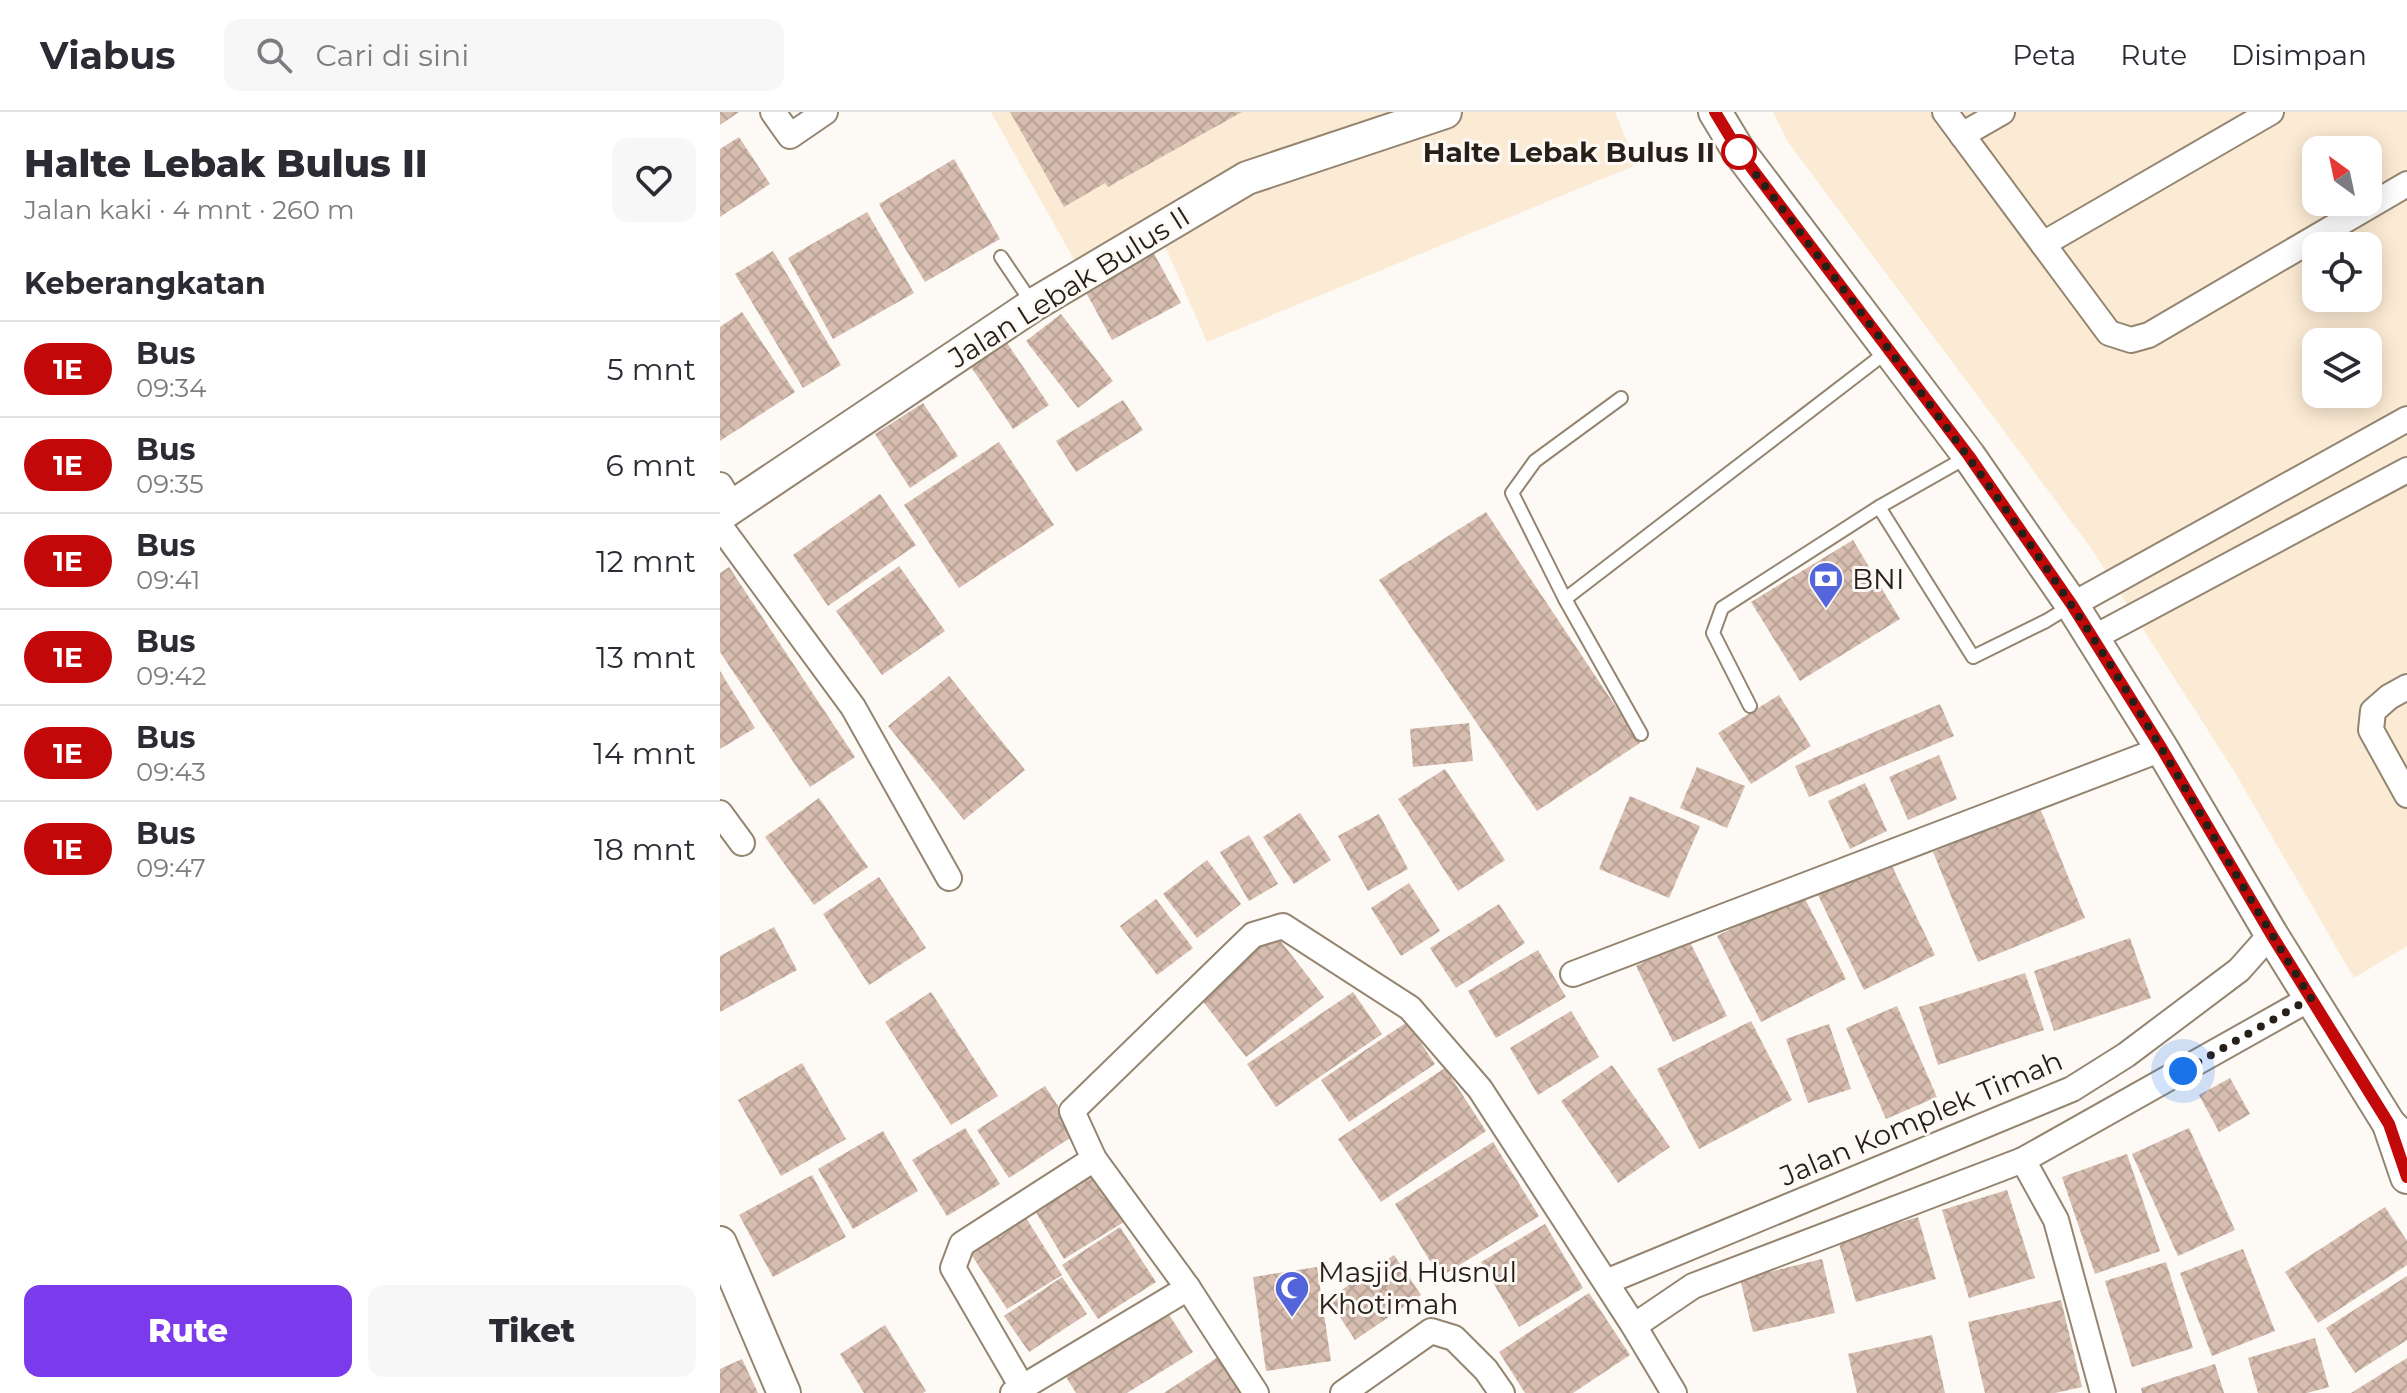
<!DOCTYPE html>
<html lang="id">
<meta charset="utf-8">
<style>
body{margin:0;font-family:Montserrat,sans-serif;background:#f7f7f7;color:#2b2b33;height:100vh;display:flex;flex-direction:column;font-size:30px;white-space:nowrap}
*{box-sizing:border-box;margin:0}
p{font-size:26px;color:#7c7c81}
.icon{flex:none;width:44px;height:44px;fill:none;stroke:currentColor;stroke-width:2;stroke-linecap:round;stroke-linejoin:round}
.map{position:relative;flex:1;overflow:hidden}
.sheet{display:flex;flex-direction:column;background:#fff;width:720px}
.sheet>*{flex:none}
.badge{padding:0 16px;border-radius:26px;font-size:28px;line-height:52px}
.needle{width:52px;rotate:327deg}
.buttons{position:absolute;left:1582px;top:24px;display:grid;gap:16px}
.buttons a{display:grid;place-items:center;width:80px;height:80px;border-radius:16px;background:#fff;box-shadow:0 4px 20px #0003;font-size:40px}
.you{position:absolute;width:40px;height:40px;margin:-20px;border:6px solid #fff;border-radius:50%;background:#1a73e8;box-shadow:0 0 0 12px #1a73e833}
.map>.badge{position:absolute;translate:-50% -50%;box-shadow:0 0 0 4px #fff}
h2{padding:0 24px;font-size:30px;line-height:72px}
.round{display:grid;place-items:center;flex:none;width:84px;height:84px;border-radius:16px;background:#f7f7f7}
.headline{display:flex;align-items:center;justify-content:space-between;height:136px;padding:0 24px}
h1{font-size:38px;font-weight:800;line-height:60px}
.action{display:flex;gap:16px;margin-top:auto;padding:16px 24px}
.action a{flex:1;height:92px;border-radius:16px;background:#7c3aed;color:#fff;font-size:32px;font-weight:800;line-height:92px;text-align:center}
.action a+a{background:#f7f7f7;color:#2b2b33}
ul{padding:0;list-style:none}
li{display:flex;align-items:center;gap:24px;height:96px;padding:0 24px;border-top:2px solid #e1e1e2}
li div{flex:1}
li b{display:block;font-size:30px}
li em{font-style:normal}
li .badge{min-width:88px;font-weight:700;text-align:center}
header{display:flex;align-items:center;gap:48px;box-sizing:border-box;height:112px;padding:0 40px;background:#fff;border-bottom:2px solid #e1e1e2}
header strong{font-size:38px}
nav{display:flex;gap:44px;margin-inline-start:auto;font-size:28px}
.search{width:560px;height:72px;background:#f7f7f7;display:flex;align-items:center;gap:20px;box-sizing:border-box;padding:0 28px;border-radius:16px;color:#7c7c81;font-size:30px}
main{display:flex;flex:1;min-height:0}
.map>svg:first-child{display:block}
.built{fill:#fcebd4;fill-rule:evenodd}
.building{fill:url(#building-cross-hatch)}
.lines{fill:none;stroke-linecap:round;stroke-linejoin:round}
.lane-casing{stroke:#948570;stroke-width:16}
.street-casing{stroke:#948570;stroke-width:28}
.secondary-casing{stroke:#948570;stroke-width:36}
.lane{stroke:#fff;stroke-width:12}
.street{stroke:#fff;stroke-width:24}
.secondary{stroke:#fff;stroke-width:32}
.line-casing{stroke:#fff;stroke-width:18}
.line{stroke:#c20809;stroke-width:12}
.walk{stroke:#262018;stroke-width:8;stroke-dasharray:0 14.4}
.stop-dot{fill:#fff;stroke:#c20809;stroke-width:4}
.labels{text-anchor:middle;stroke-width:6;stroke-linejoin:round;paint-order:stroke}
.stop-label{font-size:28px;font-weight:bold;fill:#262018;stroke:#fdf9f5;text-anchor:end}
.street-label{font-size:28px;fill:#262018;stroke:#fdf9f5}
.poi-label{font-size:28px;fill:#262018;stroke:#fdf9f5;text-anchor:start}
</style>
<header>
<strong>Viabus</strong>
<div class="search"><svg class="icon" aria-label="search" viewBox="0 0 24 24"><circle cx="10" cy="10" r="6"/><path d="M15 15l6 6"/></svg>Cari di sini</div>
<nav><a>Peta</a><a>Rute</a><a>Disimpan</a></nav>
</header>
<main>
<section class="sheet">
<div class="headline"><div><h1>Halte Lebak Bulus II</h1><p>Jalan kaki · 4 mnt · 260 m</p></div><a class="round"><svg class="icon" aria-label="heart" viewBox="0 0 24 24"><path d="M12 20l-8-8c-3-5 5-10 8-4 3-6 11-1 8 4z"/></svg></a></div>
<h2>Keberangkatan</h2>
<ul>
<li><span class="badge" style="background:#c20809;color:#fff">1E</span><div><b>Bus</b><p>09:34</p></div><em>5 mnt</em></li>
<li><span class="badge" style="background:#c20809;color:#fff">1E</span><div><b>Bus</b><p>09:35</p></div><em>6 mnt</em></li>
<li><span class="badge" style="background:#c20809;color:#fff">1E</span><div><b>Bus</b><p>09:41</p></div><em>12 mnt</em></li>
<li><span class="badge" style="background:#c20809;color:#fff">1E</span><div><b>Bus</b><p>09:42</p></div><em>13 mnt</em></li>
<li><span class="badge" style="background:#c20809;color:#fff">1E</span><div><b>Bus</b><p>09:43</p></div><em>14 mnt</em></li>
<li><span class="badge" style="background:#c20809;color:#fff">1E</span><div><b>Bus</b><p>09:47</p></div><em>18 mnt</em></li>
</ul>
<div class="action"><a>Rute</a><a>Tiket</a></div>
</section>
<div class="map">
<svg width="1687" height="1281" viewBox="0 0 1687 1281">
<defs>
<pattern id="building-cross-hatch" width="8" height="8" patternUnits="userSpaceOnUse" patternTransform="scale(2)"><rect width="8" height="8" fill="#d6bdaf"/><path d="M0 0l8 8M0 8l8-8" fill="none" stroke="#b8a296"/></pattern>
</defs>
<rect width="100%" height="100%" fill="#fdf9f5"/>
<g class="built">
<path d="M271 0H895L916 53 487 230 434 109 356 151Z"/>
<path d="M1053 0H1687V834L1634 866 1514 659 1371 436 1068 30ZM1596 38H1648V90H1596ZM1596 134H1648V186H1596ZM1596 230H1648V282H1596Z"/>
</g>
<g class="building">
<path d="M0 0H19L0 13Z"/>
<path d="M290 0H522L388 75 385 71 344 95Z"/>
<path d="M19 25 50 72 0 105V37Z"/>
<path d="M234 47 280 127 205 170 159 92Z"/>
<path d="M147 100 194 181 113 227 68 146Z"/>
<path d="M432 138 461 191 392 228 363 175Z"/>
<path d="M53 139 121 253 83 276 15 162Z"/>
<path d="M22 200 75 280 0 329V215Z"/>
<path d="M341 202 393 269 358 296 306 229Z"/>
<path d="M283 225 329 293 293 317 247 249Z"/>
<path d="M403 288 423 318 356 360 336 329Z"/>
<path d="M203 291 238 344 190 376 155 322Z"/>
<path d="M279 330 334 413 239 476 184 393Z"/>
<path d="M160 382 196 433 108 494 73 443Z"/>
<path d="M766 400 920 631 817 699 659 468Z"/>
<path d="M1133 428 1180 507 1080 569 1031 490Z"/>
<path d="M179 454 225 519 162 563 116 499Z"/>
<path d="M9 455 135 645 90 675 0 540V461Z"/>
<path d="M0 559 35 616 0 637Z"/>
<path d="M229 564 305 658 244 708 168 614Z"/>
<path d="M1059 583 1091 634 1031 672 998 621Z"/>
<path d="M1220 592 1234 624 1089 685 1075 654Z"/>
<path d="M749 611 753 649 693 655 690 617Z"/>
<path d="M1219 643 1237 687 1188 708 1169 665Z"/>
<path d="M977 655 1025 674 1007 716 960 696Z"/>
<path d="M725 657 785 748 738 779 678 687Z"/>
<path d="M1145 671 1167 719 1130 737 1108 689Z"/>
<path d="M910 684 980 714 949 786 879 757Z"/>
<path d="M99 686 148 755 94 793 45 725Z"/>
<path d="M1320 696 1365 806 1258 850 1213 740Z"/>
<path d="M580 701 611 748 574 772 543 725Z"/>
<path d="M659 702 688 757 648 779 618 724Z"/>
<path d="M529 723 558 772 529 789 500 740Z"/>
<path d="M487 748 521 792 477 826 443 782Z"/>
<path d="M1169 748 1215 843 1144 878 1098 783Z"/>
<path d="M159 765 206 836 149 873 103 802Z"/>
<path d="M689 771 720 819 681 844 651 796Z"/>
<path d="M1082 781 1126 867 1041 910 997 824Z"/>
<path d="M436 787 473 836 437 863 400 814Z"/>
<path d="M779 792 805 831 736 876 710 836Z"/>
<path d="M54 815 77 858 0 900V844Z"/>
<path d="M556 823 604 885 526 945 478 883Z"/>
<path d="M1410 826 1431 886 1334 919 1314 859Z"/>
<path d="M969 828 1007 904 953 930 916 854Z"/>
<path d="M818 838 846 885 776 926 748 879Z"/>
<path d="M1305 861 1324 918 1218 953 1199 895Z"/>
<path d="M211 880 278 984 231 1013 165 910Z"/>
<path d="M633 880 662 922 556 995 527 952Z"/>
<path d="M1177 894 1217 985 1166 1007 1126 916Z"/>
<path d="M851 899 879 945 818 983 790 936Z"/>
<path d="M1031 909 1072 988 979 1037 937 957Z"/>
<path d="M687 910 715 952 629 1010 601 968Z"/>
<path d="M1109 912 1131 977 1088 991 1066 927Z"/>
<path d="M82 951 126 1027 61 1064 18 988Z"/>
<path d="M892 953 950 1035 898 1071 841 989Z"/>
<path d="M725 956 766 1019 661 1090 618 1027Z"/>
<path d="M1510 966 1530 1002 1499 1020 1479 983Z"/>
<path d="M325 974 356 1022 289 1066 257 1018Z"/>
<path d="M245 1016 280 1072 227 1104 192 1048Z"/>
<path d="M1469 1016 1515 1118 1458 1144 1412 1042Z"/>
<path d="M163 1019 198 1079 133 1117 98 1057Z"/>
<path d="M773 1030 819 1104 720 1165 675 1092Z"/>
<path d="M1407 1042 1440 1139 1375 1162 1342 1065Z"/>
<path d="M371 1056 404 1110 344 1147 311 1092Z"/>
<path d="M92 1063 126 1125 53 1165 19 1103Z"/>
<path d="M1287 1078 1315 1166 1249 1186 1222 1098Z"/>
<path d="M1665 1095 1687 1129V1153L1598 1211 1565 1160Z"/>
<path d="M301 1098 342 1163 287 1197 245 1133Z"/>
<path d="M1198 1105 1216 1167 1136 1190 1118 1128Z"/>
<path d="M825 1112 863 1176 799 1215 761 1150Z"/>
<path d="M400 1115 436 1170 378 1207 342 1153Z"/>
<path d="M1523 1137 1555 1219 1492 1244 1460 1161Z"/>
<path d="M674 1143 701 1183 635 1228 608 1187Z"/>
<path d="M1102 1147 1115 1201 1033 1220 1020 1167Z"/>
<path d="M1446 1150 1473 1236 1412 1255 1385 1169Z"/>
<path d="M597 1155 611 1249 546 1259 533 1165Z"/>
<path d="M1687 1164V1228L1635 1261 1606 1216Z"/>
<path d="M342 1165 367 1202 309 1240 284 1204Z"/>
<path d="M869 1181 910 1243 853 1281H805L779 1240Z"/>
<path d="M1341 1188 1362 1275 1335 1281H1265L1248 1210Z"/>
<path d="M448 1201 473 1240 407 1281H356L346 1265Z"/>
<path d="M165 1213 206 1279 203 1281H144L120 1242Z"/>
<path d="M1212 1223 1225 1281H1137L1128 1242Z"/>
<path d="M1595 1226 1609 1275 1587 1281H1538L1528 1246Z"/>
<path d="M498 1245 522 1281H444Z"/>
<path d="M1687 1246V1281H1631Z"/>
<path d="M22 1247 38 1281H0V1257Z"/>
<path d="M1495 1252 1504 1281H1422L1421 1276Z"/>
</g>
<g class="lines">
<defs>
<g id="lane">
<path d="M281 145 312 191"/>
<path d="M901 286 815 349 792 381 845 487 921 622"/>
<path d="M1159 395 1253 545 1326 509 1352 493"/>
<path d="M845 487 1168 239"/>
<path d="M1030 594 993 521 1002 496 1159 395 1247 345"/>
</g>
<g id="street">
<path d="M53 0 70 24 105 0"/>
<path d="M1225 0 1389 221 1411 228 1429 223 1687 72"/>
<path d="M1242 23 1282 0"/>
<path d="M1323 132 1551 0"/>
<path d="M0 373 12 393"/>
<path d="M0 414 133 595 229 766"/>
<path d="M1352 493 1687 307"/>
<path d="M1373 526 1687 358"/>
<path d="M1687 575 1669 585 1653 599 1651 618 1687 683"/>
<path d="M0 701 22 731"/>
<path d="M853 862 1442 637"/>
<path d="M1303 1048 1336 1108 1383 1281"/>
<path d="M886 1170 1352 977 1406 943 1519 858 1551 822"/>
<path d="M914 1214 973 1174 1303 1048 1591 886"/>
<path d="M302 1275 233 1156 242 1132 374 1047"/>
<path d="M293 1281 468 1176"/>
<path d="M536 1281 468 1176 374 1047 352 999 533 823 563 814 690 896 760 977 914 1214 954 1281"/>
<path d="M623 1281 711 1219 734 1226 766 1258 782 1281"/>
</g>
<g id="secondary">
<path d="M995 0 1018 38 1249 344 1352 493 1442 637 1551 822 1669 1012 1687 1030"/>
<path d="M0 403 313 193 527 66 725 0"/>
<path d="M1669 1012 1687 1065"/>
<path d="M0 1131 64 1281"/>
</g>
</defs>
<use href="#lane" class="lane-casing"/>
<use href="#street" class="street-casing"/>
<use href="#secondary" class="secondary-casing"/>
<use href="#lane" class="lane"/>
<use href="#street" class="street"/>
<use href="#secondary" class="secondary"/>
</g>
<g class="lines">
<defs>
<path id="line" d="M995 0 1018 38 1249 344 1352 493 1442 637 1551 822 1669 1012 1687 1065"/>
</defs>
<use href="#line" class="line-casing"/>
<use href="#line" class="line"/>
<path class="walk" d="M1019 40C1132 189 1248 338 1352 494 1437 621 1509 756 1591 886L1463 959"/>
</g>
<defs>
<symbol id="bank-pin" viewBox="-11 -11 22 30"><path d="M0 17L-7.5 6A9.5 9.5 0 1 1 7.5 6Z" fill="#5465db" stroke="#fdf9f5"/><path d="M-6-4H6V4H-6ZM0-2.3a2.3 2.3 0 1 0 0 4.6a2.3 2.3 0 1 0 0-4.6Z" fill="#fff"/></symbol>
<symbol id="mosque-pin" viewBox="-11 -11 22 30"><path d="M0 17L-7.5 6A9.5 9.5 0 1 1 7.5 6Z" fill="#5465db" stroke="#fdf9f5"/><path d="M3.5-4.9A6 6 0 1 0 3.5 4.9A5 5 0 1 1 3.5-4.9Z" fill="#fff"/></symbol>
</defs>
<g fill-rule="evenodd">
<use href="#bank-pin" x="1086" y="447" width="40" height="54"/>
<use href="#mosque-pin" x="552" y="1156" width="40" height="54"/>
</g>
<circle class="stop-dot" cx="1019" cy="40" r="16"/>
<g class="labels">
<g class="stop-label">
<text x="995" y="50">Halte Lebak Bulus II</text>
</g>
<g class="street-label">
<text transform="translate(349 175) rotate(-32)" y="10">Jalan Lebak Bulus II</text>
<text transform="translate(1201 1006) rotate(-23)" y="10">Jalan Komplek Timah</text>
</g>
<g class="poi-label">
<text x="1132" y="477">BNI</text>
<text x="598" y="1170">Masjid Husnul<tspan x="598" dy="32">Khotimah</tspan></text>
</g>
</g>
</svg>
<div class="buttons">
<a><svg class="needle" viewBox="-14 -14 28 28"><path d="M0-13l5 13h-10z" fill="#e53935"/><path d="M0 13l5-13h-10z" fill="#7c7c81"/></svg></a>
<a><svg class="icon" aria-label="locate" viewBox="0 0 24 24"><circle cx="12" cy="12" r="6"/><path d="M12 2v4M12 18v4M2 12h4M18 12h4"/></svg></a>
<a><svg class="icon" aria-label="layers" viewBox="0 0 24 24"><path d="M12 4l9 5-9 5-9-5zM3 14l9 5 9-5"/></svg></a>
</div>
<div class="you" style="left:1463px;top:959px"></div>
</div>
</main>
